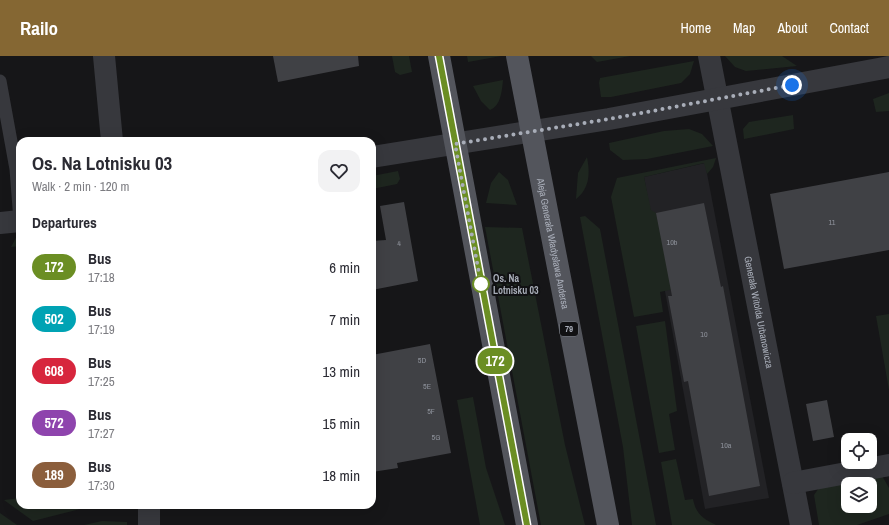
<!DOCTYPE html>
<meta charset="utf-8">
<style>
body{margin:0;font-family:"Archivo Narrow",sans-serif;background:#f2f2f3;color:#2b2b33;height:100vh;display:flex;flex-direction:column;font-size:15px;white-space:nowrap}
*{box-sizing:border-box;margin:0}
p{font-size:13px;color:#7c7c81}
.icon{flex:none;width:22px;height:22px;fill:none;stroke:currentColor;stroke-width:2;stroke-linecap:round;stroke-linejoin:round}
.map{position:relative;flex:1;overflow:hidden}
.side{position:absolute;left:16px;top:81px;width:360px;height:372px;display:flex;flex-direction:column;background:#fff;border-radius:12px;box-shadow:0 4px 16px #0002}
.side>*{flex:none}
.badge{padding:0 8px;border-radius:13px;font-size:14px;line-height:26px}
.buttons{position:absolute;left:841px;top:377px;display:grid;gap:8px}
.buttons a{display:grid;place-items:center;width:36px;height:36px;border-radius:8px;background:#fff;box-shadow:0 4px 16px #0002;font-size:20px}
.you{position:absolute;width:20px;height:20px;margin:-10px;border:3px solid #fff;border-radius:50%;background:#1a73e8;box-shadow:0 0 0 6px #1a73e833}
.map>.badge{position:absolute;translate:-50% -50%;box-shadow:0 0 0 2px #fff}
h2{padding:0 16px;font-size:15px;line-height:36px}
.round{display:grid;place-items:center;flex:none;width:42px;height:42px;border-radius:12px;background:#f2f2f3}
.head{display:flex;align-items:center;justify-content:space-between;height:68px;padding:0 16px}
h1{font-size:19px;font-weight:700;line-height:30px}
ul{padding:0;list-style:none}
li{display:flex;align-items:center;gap:12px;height:52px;padding:0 16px}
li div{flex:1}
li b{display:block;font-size:15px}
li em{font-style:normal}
li .badge{min-width:44px;font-weight:700;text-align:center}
header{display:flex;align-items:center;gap:24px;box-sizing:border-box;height:56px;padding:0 20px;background:#856733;color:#fff}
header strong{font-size:19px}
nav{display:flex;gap:22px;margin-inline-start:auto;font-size:14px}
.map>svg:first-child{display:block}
.built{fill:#222225}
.green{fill:#1e261f;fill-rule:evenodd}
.building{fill:#404145}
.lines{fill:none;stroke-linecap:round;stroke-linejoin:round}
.lane{stroke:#37383d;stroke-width:13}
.street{stroke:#37383d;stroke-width:22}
.primary{stroke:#53555c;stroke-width:22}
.line-casing{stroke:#fff;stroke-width:9}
.line{stroke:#6b8e23;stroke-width:6}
.walk{stroke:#a8adb8;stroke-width:4;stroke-dasharray:0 7.2}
.stop-dot{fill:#fff;stroke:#6b8e23;stroke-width:2}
.labels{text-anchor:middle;stroke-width:4;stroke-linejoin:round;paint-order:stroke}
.number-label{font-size:8px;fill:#8e929b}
.shield{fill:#111113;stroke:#7b7e86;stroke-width:1}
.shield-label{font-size:9px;font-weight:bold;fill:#a8adb8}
.street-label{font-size:10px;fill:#a8adb8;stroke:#111113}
.stop-label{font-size:10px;font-weight:bold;fill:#a8adb8;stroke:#111113;text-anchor:start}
</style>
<header>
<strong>Railo</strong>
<nav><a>Home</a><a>Map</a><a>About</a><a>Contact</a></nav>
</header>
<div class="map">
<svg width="889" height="469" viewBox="0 0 889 469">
<rect width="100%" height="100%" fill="#161618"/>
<path class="built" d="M705 107 769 442 705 453 644 121Z"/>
<g class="green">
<path d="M392 0H409L412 16 400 19 395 16Z"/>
<path d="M467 0H501L468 6Z"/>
<path d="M591 0H630L597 6Z"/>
<path d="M725 0H782L797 10 746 15 735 11Z"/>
<path d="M694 5 690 18 681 27 611 41H601L599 27 600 22Z"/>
<path d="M503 24C502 34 501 50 490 54L481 45 473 30Z"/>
<path d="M889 37V55L876 56 873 43Z"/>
<path d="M793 59 794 73 744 83 743 73 749 66Z"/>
<path d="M689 73 702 78 713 90 647 103 623 104 610 94 609 87 664 75Z"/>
<path d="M587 101C590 117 590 132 576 143L578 117Z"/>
<path d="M716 102 713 111 707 118 704 107 644 121 651 154 656 157 669 220 674 233 660 236 663 256 634 261 611 141 617 122Z"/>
<path d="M398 115 400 123 397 128 372 133V120Z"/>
<path d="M499 116 508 124 517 149 486 147 491 127Z"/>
<path d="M585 160 600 173 656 469H632L623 391 580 161Z"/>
<path d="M485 171 522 172 565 389 585 469H541Z"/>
<path d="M18 178H20V190L11 191Z"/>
<path d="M889 258V334L876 260Z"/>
<path d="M665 265 677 355 669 358 675 394 659 397 636 270Z"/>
<path d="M473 341 486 412 505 469H480L457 344Z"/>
<path d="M676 403 685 444 693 443C696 458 702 462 716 469H672L661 406Z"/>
<path d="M881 418 889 432V458L857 469H819L814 439 819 432ZM848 428H870V450H848Z"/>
<path d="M20 442V449H88V451L33 465 4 444Z"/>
<path d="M0 457 17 469H0Z"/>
<path d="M102 465 127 466V469H84Z"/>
</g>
<g class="building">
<path d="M273 0H358L359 10 278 26Z"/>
<path d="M889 116V194L784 213 770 138Z"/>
<path d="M404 146 418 225 372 234V185L386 184 380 150Z"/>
<path d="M704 147 721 231 723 230 760 430 709 440 688 325 684 326 668 240H672L656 157Z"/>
<path d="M430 288 451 397 397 407 398 412 372 416V299Z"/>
<path d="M827 344 834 381 813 385 806 348Z"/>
</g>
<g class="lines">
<path class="lane" d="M0 25 16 113 20 165"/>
<g class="street">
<path d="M104 0 112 85"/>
<path id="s1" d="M709 0 801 469"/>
<path d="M372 101 609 63 889 11"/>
<path d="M0 167 20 165"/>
<path d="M793 427 889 409"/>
<path d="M149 449V469"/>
</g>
<g class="primary">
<path d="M439 0 527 469"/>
<path id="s2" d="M517 0 608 469"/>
</g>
</g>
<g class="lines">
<defs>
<path id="line" d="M439 0 527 469"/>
</defs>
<use href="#line" class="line-casing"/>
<use href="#line" class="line"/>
<path class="walk" d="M481 228 455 88 609 63 792 29"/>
</g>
<circle class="stop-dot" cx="481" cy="228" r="8"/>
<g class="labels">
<g class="number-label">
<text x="832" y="169">11</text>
<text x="672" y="189">10b</text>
<text x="399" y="190">4</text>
<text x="704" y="281">10</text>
<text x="422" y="307">5D</text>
<text x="427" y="333">5E</text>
<text x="431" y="358">5F</text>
<text x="436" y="384">5G</text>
<text x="726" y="392">10a</text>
</g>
<rect class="shield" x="560" y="266" width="18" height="14" rx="3"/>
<g class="shield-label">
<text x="569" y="276">79</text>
</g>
<g class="street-label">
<text dy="4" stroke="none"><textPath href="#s2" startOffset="191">Aleja Generała Władysława Andersa</textPath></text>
<text dy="4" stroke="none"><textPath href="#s1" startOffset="261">Generała Witolda Urbanowicza</textPath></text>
</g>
<g class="stop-label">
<text x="493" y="226">Os. Na<tspan x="493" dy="12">Lotnisku 03</tspan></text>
</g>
</g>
</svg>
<div class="buttons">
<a><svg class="icon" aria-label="locate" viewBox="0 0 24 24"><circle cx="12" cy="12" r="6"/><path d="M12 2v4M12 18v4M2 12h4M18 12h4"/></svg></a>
<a><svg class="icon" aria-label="layers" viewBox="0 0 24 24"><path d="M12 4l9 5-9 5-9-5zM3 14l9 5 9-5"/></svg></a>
</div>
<div class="you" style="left:792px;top:29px"></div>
<b class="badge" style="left:495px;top:305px;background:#6b8e23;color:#fff">172</b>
<section class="side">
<div class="head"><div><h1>Os. Na Lotnisku 03</h1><p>Walk · 2 min · 120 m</p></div><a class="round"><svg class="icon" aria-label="heart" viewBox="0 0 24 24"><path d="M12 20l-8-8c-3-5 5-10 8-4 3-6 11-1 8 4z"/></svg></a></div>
<h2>Departures</h2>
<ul>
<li><span class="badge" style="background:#6b8e23;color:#fff">172</span><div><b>Bus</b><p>17:18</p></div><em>6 min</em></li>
<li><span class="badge" style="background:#00a3b4;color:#fff">502</span><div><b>Bus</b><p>17:19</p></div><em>7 min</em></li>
<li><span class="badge" style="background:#d7263d;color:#fff">608</span><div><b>Bus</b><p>17:25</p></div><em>13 min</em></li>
<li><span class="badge" style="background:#8e44ad;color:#fff">572</span><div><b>Bus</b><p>17:27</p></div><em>15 min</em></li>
<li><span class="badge" style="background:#8b5e3c;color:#fff">189</span><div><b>Bus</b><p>17:30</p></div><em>18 min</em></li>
</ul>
</section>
</div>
